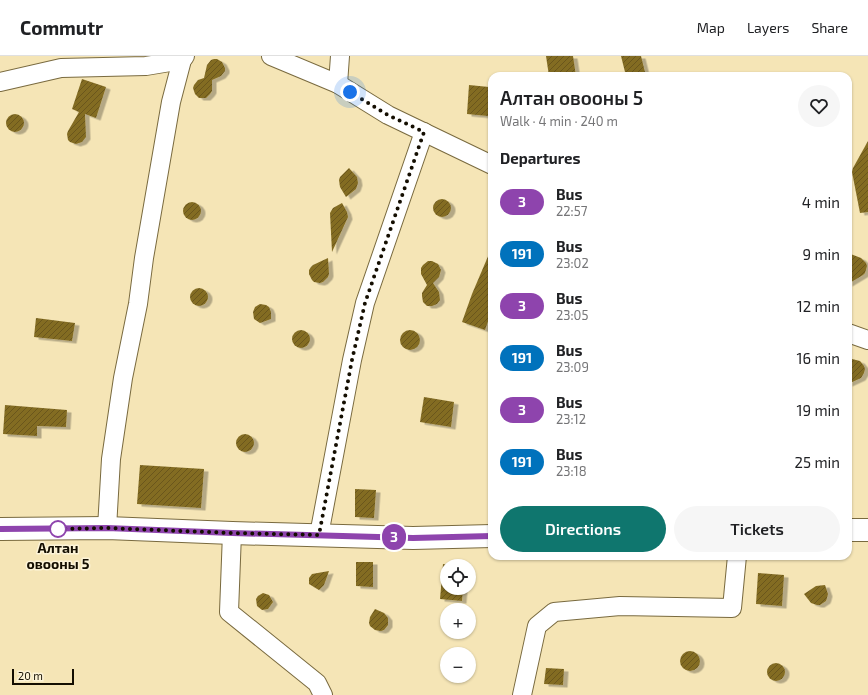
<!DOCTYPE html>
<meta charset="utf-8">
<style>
body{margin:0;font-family:"Exo 2",sans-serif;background:#f6f6f6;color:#202124;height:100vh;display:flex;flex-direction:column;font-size:15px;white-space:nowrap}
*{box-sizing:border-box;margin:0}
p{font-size:13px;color:#757577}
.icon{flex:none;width:22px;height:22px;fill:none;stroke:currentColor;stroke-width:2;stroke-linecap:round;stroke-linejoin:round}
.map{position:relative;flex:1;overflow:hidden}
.sheet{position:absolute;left:488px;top:16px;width:364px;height:488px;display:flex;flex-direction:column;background:#fff;border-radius:12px;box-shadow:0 1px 3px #0004}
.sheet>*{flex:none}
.badge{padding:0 8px;border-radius:13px;font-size:14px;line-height:26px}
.fabs{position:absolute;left:440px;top:503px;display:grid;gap:8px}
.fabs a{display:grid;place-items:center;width:36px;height:36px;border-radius:50%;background:#fff;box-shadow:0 1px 3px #0004;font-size:20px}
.scale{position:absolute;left:12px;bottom:10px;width:62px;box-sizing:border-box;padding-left:4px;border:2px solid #140e01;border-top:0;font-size:11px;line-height:14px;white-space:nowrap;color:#140e01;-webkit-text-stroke:3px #fcf3d7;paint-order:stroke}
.you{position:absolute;width:20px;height:20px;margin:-10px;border:3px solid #fff;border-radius:50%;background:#1a73e8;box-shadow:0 0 0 6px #1a73e833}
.map>.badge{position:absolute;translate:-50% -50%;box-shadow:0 0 0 2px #fff}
h2{padding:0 12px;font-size:15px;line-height:36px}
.round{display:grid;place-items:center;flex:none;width:42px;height:42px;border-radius:21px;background:#f6f6f6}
.summary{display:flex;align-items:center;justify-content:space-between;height:68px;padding:0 12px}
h1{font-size:19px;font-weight:600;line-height:30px}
.button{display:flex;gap:8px;margin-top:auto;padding:8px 12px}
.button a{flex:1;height:46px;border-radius:24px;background:#0f766e;color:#fff;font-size:16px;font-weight:600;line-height:46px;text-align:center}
.button a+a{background:#f6f6f6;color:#202124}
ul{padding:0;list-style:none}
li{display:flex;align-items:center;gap:12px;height:52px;padding:0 12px}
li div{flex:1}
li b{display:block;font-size:15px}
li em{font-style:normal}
li .badge{min-width:44px;font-weight:700;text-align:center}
header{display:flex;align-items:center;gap:24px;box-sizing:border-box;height:56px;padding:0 20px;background:#fff;border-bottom:1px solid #e0e0e0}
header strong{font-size:19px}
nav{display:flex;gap:22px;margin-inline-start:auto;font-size:14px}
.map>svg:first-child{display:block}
.building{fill:url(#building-hatch);filter:url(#shadow)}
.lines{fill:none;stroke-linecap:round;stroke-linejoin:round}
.street-casing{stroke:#796a3f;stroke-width:20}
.secondary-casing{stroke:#796a3f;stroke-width:24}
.street{stroke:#fff;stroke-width:18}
.secondary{stroke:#fff;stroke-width:22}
.line-casing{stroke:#fff;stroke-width:9}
.line{stroke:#8e44ad;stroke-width:6}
.walk{stroke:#140e01;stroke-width:4;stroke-dasharray:0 7.2}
.stop-dot{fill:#fff;stroke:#8e44ad;stroke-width:2}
.labels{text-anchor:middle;stroke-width:3;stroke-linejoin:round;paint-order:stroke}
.stop-label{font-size:14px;font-weight:bold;fill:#140e01;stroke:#fcf3d7}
</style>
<header>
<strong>Commutr</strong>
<nav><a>Map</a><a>Layers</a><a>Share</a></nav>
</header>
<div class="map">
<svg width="868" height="639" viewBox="0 0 868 639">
<defs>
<pattern id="building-hatch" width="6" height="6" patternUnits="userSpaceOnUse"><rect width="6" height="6" fill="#836c24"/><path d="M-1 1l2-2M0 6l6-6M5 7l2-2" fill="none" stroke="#6a571d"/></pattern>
<filter id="shadow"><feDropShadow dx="4.5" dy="2.5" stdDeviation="0" flood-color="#0004"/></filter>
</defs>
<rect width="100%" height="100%" fill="#f5e5b6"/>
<g class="building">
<path d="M546 0H573L576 20H549Z"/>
<path d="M621 0H641L645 16 637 20H626Z"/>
<path d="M214 3H217L222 6 225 12V15L221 20 212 24V35L210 38 206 42H199L195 38 193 32 194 29 198 24 204 22 207 9 211 4Z"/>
<path d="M82 23 106 31 96 62 85 58 86 81 82 86 76 88 70 86 68 84 67 78 68 75 79 56 72 53Z"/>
<path d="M469 29 489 31 488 60 467 58Z"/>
<circle cx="15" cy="67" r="9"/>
<path d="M868 85V156L860 157 852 116 853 112Z"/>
<path d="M349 112 357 121 358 127 356 133 346 141 340 131 339 124 340 121Z"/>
<circle cx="442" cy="152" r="9"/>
<circle cx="192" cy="155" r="9"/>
<path d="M342 147 347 156 348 161 332 196 330 157 333 152Z"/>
<path d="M492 191V254L485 274 462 266 472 238Z"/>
<path d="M848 197 861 202 866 207 867 210 865 217 863 219 848 228Z"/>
<path d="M328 202 329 218 328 221 323 226 320 227 314 226 312 224 309 218V214L311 211 313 209Z"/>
<path d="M428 205H432L438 208 441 214 439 221 433 227 439 236 440 244 437 248 432 250H427L423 246 422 240V237L427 229 421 218V212L423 209Z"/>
<circle cx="199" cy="241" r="9"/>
<path d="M260 248 266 249 269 251 271 256V263L260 267 254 263 253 256 255 251Z"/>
<path d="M36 262 75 267 72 285 34 281Z"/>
<circle cx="301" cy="283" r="9"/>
<circle cx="410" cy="284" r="10"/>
<path d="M848 302 860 305 864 310 865 313 864 317 861 322 848 328Z"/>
<path d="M424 341 454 346 451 371 420 366Z"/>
<path d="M5 349 67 354 66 371 37 370V380L3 378Z"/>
<circle cx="245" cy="387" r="9"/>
<path d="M140 409 204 413 201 452 137 448Z"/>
<path d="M355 433 376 434 374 462 355 461Z"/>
<path d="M356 506H373V531L356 530Z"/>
<path d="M443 508 465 510H447V532H463L462 545 440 543Z"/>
<path d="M329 515 324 529 319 534 309 528V522L312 518Z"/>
<path d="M758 517 784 519 782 550 756 548Z"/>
<path d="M825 529 828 538 827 542 826 545 820 549H817L811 547 804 538 816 530Z"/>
<path d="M263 537 269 539 273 546 268 553 262 554 257 550 256 543 258 540Z"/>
<path d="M375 553 384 557 388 562V569L384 574 381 575 375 574 370 570 369 567 370 561Z"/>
<circle cx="690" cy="605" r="10"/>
<circle cx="776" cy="616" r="9"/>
<path d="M546 612 564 613 563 629 544 628Z"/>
</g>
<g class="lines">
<defs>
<g id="street">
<path d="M271 0 338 28 388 59 492 109"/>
<path d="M0 26 61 12 146 10 182 4"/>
<path d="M338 28 340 0"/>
<path d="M848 277 868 284"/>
<path d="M107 472 111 403 123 322 138 248 144 202 171 46 182 4 185 0"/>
<path d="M232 477 229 556 317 627 323 639"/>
<path d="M319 479 352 304 365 247 424 76"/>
<path d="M522 639 537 570 554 556 620 550 732 552 737 500"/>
</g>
<g id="secondary">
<path d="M0 473 107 472 232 477 413 482 492 480"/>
<path d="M848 474H868"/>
</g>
</defs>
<use href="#street" class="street-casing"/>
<use href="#secondary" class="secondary-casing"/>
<use href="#street" class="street"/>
<use href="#secondary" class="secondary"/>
</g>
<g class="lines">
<defs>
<path id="line" d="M0 473 107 472 232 477 413 482 492 480"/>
</defs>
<use href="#line" class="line-casing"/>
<use href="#line" class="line"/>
<path class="walk" d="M58 473 107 472 232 477 319 479 352 304 365 247 424 76 388 59 350 36"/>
</g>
<circle class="stop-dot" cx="58" cy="473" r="8"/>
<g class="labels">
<g class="stop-label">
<text x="58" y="497">Алтан<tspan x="58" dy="16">овооны 5</tspan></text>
</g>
</g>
</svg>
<div class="fabs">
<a><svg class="icon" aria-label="locate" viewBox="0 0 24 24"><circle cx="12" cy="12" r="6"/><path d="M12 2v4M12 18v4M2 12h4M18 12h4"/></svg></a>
<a>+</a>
<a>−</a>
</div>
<div class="scale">20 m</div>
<div class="you" style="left:350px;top:36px"></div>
<b class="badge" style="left:394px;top:481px;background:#8e44ad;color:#fff">3</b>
<section class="sheet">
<div class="summary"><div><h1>Алтан овооны 5</h1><p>Walk · 4 min · 240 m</p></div><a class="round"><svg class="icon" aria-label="heart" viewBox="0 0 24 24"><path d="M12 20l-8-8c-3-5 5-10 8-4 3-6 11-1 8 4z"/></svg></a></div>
<h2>Departures</h2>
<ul>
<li><span class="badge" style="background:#8e44ad;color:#fff">3</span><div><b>Bus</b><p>22:57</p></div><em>4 min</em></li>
<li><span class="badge" style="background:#0072bc;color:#fff">191</span><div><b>Bus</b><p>23:02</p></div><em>9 min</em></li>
<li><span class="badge" style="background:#8e44ad;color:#fff">3</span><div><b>Bus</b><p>23:05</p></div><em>12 min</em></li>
<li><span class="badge" style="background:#0072bc;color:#fff">191</span><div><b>Bus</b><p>23:09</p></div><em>16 min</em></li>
<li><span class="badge" style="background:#8e44ad;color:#fff">3</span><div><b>Bus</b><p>23:12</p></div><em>19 min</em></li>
<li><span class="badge" style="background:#0072bc;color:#fff">191</span><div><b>Bus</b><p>23:18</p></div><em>25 min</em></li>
</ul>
<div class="button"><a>Directions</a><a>Tickets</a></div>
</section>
</div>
